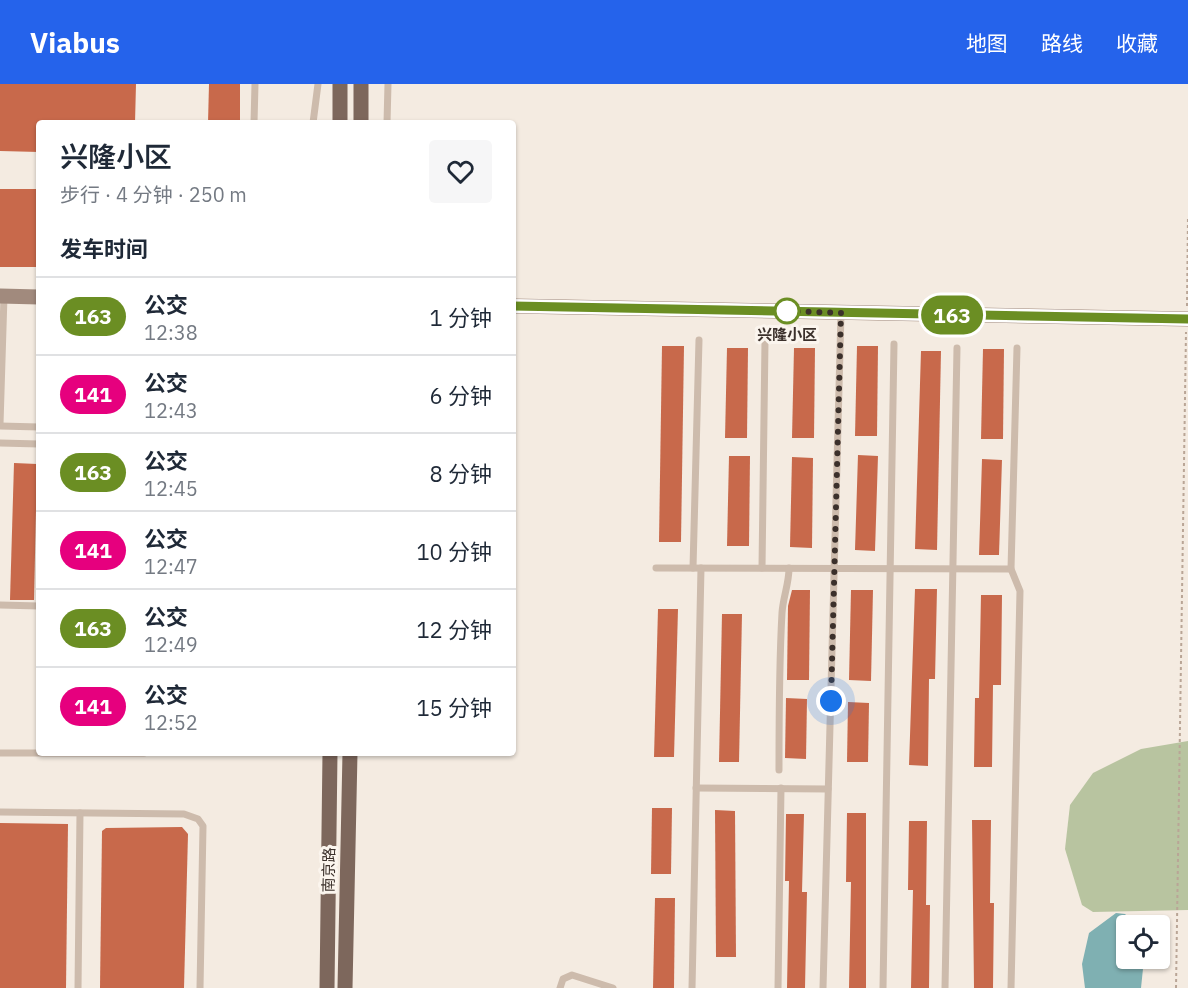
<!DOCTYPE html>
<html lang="zh">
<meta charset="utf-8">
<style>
body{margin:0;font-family:"IBM Plex Sans","Noto Sans SC",sans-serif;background:#f6f6f7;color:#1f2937;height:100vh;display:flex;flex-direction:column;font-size:22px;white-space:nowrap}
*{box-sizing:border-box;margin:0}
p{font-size:20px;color:#747a83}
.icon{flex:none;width:33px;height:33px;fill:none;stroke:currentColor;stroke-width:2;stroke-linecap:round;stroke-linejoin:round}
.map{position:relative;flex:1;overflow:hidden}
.panel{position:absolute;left:36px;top:36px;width:480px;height:636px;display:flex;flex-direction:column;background:#fff;border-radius:6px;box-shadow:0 2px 4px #0004}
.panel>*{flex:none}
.badge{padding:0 12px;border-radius:20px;font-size:21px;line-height:39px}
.fabs{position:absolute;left:1116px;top:831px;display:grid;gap:12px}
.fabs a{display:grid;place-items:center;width:54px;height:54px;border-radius:6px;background:#fff;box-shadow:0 2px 4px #0004;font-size:30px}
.you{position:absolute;width:30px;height:30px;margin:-15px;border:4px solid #fff;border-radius:50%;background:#1a73e8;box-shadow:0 0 0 9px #1a73e833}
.map>.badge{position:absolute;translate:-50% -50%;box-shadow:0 0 0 3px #fff}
h2{padding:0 24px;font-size:22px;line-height:54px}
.round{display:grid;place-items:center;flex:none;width:63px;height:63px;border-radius:6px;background:#f6f6f7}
.overview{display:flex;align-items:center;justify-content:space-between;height:102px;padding:0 24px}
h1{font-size:28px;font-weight:600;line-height:45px}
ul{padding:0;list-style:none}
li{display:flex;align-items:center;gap:18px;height:78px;padding:0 24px;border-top:2px solid #e0e1e3}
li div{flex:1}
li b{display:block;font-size:22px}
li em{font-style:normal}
li .badge{min-width:66px;font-weight:700;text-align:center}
header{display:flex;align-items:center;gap:36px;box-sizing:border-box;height:84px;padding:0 30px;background:#2563eb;color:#fff}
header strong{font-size:28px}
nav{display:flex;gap:33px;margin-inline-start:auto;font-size:21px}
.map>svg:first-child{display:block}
.green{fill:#b8c4a0}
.water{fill:#7fb0b2}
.building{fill:#c8694b}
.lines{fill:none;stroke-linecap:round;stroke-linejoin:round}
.path{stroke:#b9a596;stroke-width:2;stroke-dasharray:3 3;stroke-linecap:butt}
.lane{stroke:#cdbbac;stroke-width:7}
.secondary{stroke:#a18a7d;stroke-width:15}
.primary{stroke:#7d675c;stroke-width:15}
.line-casing{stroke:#fff;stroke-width:14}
.line{stroke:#6b8e23;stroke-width:9}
.walk{stroke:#3b302b;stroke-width:6;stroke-dasharray:0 10.8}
.stop-dot{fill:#fff;stroke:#6b8e23;stroke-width:3}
.labels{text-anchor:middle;stroke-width:6;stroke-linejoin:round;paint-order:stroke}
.stop-label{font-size:15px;font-weight:bold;fill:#3b302b;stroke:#fbf5ee}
.street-label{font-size:15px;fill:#3b302b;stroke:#fbf5ee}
</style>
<header>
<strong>Viabus</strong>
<nav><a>地图</a><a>路线</a><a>收藏</a></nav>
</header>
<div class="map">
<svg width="1188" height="904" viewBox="0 0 1188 904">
<rect width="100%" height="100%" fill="#f4ebe1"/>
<path class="green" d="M1188 657V826L1093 828 1082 821 1065 765 1070 721 1093 689 1141 665Z"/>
<path class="water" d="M1116 829 1125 830 1136 841 1126 842V874L1144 875 1141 904H1085L1082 880 1089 849Z"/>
<g class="building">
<path d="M0 0H136L135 39H39V68L0 67Z"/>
<path d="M209 0H240V39H208Z"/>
<rect x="0" y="105" width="39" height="78"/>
<path d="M662 262H684L681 458H659Z"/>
<path d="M857 262H878L877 352H855Z"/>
<path d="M727 264H748L747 354H725Z"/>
<path d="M794 264H815L814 354H792Z"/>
<path d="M983 265H1004L1003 355H981Z"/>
<path d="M921 267H941L937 466 915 465Z"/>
<path d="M858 371 878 372 875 467 855 466Z"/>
<path d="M729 372H750L749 462H727Z"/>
<path d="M792 373 813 374 812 464 790 463Z"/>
<path d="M982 375 1002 376 999 471H979Z"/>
<path d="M14 379 37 380 34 516H10Z"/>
<path d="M915 505H937L935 595H929L928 682 909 681Z"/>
<path d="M792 506H810L809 596H787L788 522Z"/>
<path d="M851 506H873L871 597 849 596Z"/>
<path d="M981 511H1002L1001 601H993L992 683H974L975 614H979Z"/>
<path d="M658 525H678L674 673H654Z"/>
<path d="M722 530H742L739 678H719Z"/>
<path d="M786 614 807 615 806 675 785 674Z"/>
<path d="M848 618 869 619 868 678H847Z"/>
<path d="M652 724H672L671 790H651Z"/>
<path d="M715 726 735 727 736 873H716Z"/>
<path d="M847 729H866V904H849L851 798H846Z"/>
<path d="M786 730H804L802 808H807L805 904H787L789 797H785Z"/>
<path d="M972 736H991L990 819H994L993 904H974Z"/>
<path d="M909 737H927L926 821H930L929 904H911L913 806H908Z"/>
<path d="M0 739 68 740 66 904H0Z"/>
<path d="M182 743 188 750 184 904H100L102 747 106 744Z"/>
<path d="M655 814H675L674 904H653Z"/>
</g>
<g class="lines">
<g class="path">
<path d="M1187 222 1188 132"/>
<path d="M1176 904 1186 248"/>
</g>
<g class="lane">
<path d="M254 39 255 0"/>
<path d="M313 39 318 0"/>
<path d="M387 39 388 0"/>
<path d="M0 340 4 212"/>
<path d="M0 342 39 343"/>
<path d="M0 359 39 360"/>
<path d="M656 484 1011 485"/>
<path d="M693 484 699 256"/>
<path d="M762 484 765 257"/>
<path d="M0 521 39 522"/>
<path d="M0 669H144"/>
<path d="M779 686C779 633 779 581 782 529 783 513 789 500 789 484"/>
<path d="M696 704 828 705"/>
<path d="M0 728 184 730 198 735 203 742 200 904"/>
<path d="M78 904 80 729"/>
<path d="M560 904 563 895 572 891 613 904"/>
<path d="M692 904 701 484"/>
<path d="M778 904 781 704"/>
<path d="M823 904 841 229"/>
<path d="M883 904 894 260"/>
<path d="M945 904 957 264"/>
<path d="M1011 904 1020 507 1011 485 1017 264"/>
</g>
<g class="secondary">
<path d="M0 212 39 213"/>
<path d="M513 222 1188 235"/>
</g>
<g class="primary">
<path d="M340 39V0"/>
<path d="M361 39V0"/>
<path d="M327 904 330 669"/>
<path d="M345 904 350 669"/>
</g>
</g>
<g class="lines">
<defs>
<path id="line" d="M513 222 1188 235"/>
</defs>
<use href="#line" class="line-casing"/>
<use href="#line" class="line"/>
<path class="walk" d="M787 227 841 229 831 617"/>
</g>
<circle class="stop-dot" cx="787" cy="227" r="12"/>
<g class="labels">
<g class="stop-label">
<text x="787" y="256">兴隆小区</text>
</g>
<g class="street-label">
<text transform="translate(329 786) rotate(-89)" y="5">南京路</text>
</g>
</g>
</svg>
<div class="fabs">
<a><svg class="icon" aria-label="locate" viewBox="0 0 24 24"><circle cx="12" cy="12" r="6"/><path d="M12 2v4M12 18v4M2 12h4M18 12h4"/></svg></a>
</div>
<div class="you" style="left:831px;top:617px"></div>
<b class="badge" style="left:952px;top:231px;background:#6b8e23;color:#fff">163</b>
<section class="panel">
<div class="overview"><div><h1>兴隆小区</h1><p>步行 · 4 分钟 · 250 m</p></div><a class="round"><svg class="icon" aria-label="heart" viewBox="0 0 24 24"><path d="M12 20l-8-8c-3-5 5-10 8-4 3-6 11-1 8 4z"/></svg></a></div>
<h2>发车时间</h2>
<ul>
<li><span class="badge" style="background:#6b8e23;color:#fff">163</span><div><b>公交</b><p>12:38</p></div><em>1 分钟</em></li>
<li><span class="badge" style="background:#e6007e;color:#fff">141</span><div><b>公交</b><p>12:43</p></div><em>6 分钟</em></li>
<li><span class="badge" style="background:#6b8e23;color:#fff">163</span><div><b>公交</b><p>12:45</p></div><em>8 分钟</em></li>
<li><span class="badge" style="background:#e6007e;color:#fff">141</span><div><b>公交</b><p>12:47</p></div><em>10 分钟</em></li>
<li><span class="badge" style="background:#6b8e23;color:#fff">163</span><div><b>公交</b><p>12:49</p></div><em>12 分钟</em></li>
<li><span class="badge" style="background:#e6007e;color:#fff">141</span><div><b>公交</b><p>12:52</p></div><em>15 分钟</em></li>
</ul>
</section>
</div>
